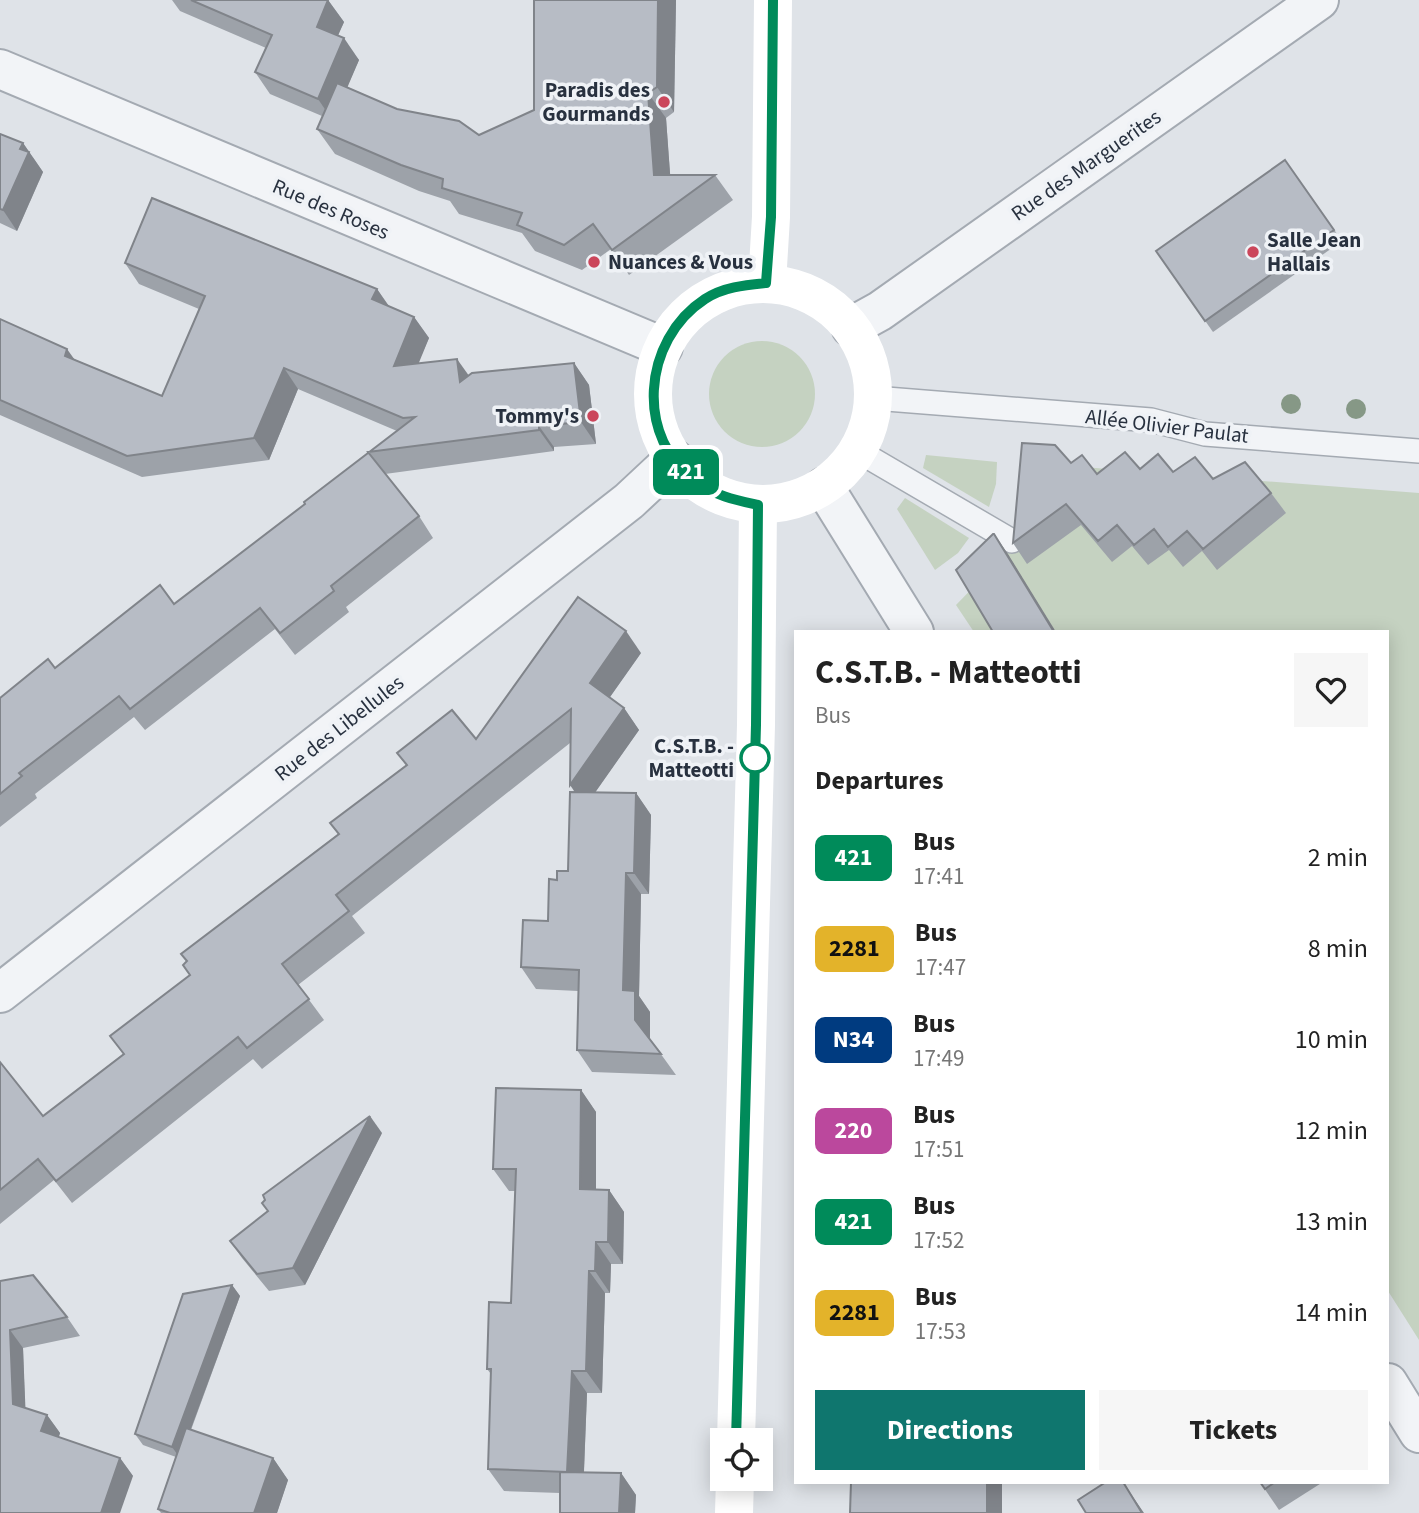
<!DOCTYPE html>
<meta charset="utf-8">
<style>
body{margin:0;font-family:"Source Sans 3",sans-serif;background:#f6f6f6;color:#222;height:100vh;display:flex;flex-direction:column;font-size:26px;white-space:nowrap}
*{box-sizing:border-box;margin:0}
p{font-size:23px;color:#767676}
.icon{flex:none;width:38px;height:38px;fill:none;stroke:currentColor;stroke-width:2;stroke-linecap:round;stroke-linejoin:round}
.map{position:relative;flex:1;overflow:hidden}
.drawer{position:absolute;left:794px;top:630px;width:595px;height:854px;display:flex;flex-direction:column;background:#fff;border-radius:0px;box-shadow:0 4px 18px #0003}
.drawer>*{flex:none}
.badge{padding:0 14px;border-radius:10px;font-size:24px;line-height:46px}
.tools{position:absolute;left:710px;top:1428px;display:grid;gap:14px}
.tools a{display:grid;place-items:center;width:63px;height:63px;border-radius:0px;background:#fff;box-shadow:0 4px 18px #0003;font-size:35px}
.map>.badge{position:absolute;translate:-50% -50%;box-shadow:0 0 0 4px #fff}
h2{padding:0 21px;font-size:26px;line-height:63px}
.round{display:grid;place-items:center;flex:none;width:74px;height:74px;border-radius:0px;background:#f6f6f6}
.head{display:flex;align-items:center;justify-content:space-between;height:119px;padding:0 21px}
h1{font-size:33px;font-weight:700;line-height:52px}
.button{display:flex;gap:14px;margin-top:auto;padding:14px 21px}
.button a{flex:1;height:80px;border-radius:0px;background:#0f766e;color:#fff;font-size:28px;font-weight:700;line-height:80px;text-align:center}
.button a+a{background:#f6f6f6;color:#222}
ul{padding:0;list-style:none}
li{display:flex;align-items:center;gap:21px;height:91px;padding:0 21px}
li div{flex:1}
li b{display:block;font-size:26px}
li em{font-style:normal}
li .badge{min-width:77px;font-weight:700;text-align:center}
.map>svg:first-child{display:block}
.grass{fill:#c5d2c1}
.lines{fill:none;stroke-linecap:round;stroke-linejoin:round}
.lane-casing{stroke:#a4aab2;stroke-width:26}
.street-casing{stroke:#a4aab2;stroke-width:42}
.lane{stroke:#f2f4f7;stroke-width:23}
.street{stroke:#f2f4f7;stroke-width:38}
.secondary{stroke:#fff;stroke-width:38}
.tree{fill:#869886}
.wall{fill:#9da2a9}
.shaded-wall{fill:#80848a}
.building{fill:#b7bcc5;stroke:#80848a;stroke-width:2}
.line-casing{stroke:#fff;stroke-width:16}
.line{stroke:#008b5a;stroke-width:10}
.poi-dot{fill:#cb465b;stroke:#eff2f6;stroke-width:2.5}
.stop-dot{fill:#fff;stroke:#008b5a;stroke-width:3.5}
.labels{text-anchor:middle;stroke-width:7;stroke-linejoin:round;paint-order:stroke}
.poi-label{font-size:21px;font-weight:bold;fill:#28313f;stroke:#eff2f6;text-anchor:end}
.street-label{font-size:21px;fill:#28313f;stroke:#eff2f6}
.stop-label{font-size:21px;font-weight:bold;fill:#28313f;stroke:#eff2f6;text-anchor:end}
</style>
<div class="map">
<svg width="1419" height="1513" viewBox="0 0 1419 1513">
<rect width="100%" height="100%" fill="#dfe3e8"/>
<g class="grass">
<circle cx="762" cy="394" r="53"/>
<path d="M926 455 997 462 996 484 989 507 923 468Z"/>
<path d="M1070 466 1419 493V1340L1388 1291V632H974L956 605 993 567Z"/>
<path d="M905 498 969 538 958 553 935 570 897 509Z"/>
</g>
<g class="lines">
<defs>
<g id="lane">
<path d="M874 398 1151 420 1205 434 1419 451"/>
<path d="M858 451 1012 541"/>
</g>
<g id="street">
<path d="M0 69 663 347"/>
<path d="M851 327 880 311 1319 0"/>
<path d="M824 487 914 632"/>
<path d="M0 993 629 501 674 459"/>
<path d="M1388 1383 1419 1433"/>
</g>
</defs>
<use href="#lane" class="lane-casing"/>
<use href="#street" class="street-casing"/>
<use href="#lane" class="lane"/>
<use href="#street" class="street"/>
<g class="secondary">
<path d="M767 283 771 217 773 0"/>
<circle cx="763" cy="394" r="110"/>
<path d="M736 1440 756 725 758 505"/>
<path d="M734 1513 735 1479"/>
</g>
</g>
<g class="tree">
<circle cx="1291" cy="404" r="10"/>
<circle cx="1356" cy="409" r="10"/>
</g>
<g class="wall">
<path d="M172 0H328L344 22 338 35 359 60 347 87 397 109 479 135 534 110 676 0 674 112 666 118 670 175H715L733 200 629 275 611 249 582 270 535 251 522 233 459 214 450 201 419 191 335 154 317 129 322 116 270 94 255 72 266 48 180 11Z"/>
<path d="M0 134 23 143 43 172 17 231 0 223Z"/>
<path d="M1285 160 1342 241 1213 332 1156 251Z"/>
<path d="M125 263 377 289 389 306 414 317 429 338 418 363 468 376 574 363 589 385 596 444 554 447V451L385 474 419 516 433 538 346 607 349 612 295 655 275 629 145 730 134 717 35 794 37 798 0 827V698L174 604 305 504 397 431 298 389 269 460 142 477 0 415V319L76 360 162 396 199 309 139 284Z"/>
<path d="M1071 463 1097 474 1140 469 1213 479 1271 493 1286 513 1217 570 1202 551 1183 567 1169 550 1148 565 1132 546 1112 562 1081 525 1027 564 1013 543Z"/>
<path d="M641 653 610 697 624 708 639 730 595 792 636 793 651 815 649 894H641L639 996 650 1012V1039L676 1075 592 1072 577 1050 578 991 536 989 521 967 548 921 557 880 568 871 574 792 570 743 352 916 365 933 298 985 324 1020 262 1069 253 1059 72 1203 54 1180 0 1224V1062L43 1116 123 1054 110 1036 190 975 183 965 187 962 181 954 338 834 330 823 406 765 397 753 476 739Z"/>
<path d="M581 1090 596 1112V1189L609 1190 624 1212 623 1264H611L610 1293H605L602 1393H587L584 1472 621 1473 636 1495 635 1513H560V1493L504 1491 488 1469 491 1374 487 1369 511 1303 515 1191H509L493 1169Z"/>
<path d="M382 1133 305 1285 269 1291 242 1258 230 1241 268 1211 262 1203Z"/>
<path d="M0 1281 67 1317 80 1336 23 1348 25 1408 47 1415 60 1433 59 1437 120 1458 133 1476 0 1513Z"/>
<path d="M232 1285 240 1296 191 1430 273 1458 288 1480 277 1513H161L158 1509 176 1457 143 1445 135 1434Z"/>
<path d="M1260 1482H1323L1279 1510Z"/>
</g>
<g class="shaded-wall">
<path d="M328 0 344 22 332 49 317 27Z"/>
<path d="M658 0H676L674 112 657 87Z"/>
<path d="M344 38 359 60 333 121 318 99Z"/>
<path d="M648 93 666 118 672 200 654 175Z"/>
<path d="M23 143 43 172 17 231 3 210Z"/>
<path d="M377 289 392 311 372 299Z"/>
<path d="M414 317 429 338 409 387 394 366Z"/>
<path d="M67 349 82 370 65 356Z"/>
<path d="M457 359 472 380 460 382Z"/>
<path d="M574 363 589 385 596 444 581 422Z"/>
<path d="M284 368 298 389 269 460 254 438Z"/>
<path d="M539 426 554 447V451L539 430Z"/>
<path d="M994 534 1008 554 1056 632H1054Z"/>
<path d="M626 631 641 653 605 704 590 683Z"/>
<path d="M624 708 639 730 585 807 570 785Z"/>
<path d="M636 793 651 815 649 894 634 873Z"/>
<path d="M626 873 641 894 639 996 650 1012V1042L635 1020 623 990Z"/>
<path d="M581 1090 596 1112V1211L580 1189Z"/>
<path d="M370 1116 382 1133 305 1285 293 1268Z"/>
<path d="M609 1190 624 1212 623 1264 608 1242Z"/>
<path d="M596 1242 611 1264 610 1293 595 1271Z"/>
<path d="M589 1271 605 1293 602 1393 586 1371Z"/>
<path d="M232 1285 240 1296 180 1458 172 1447Z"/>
<path d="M10 1330 23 1348 26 1422 13 1404Z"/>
<path d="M572 1371 587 1393 583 1494 567 1472Z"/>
<path d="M47 1415 60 1433 54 1449 41 1431Z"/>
<path d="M120 1458 133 1476 120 1513H101Z"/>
<path d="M273 1458 288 1480 277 1513H254Z"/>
<path d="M621 1473 636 1495 635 1513H619Z"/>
<rect x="987" y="1482" width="15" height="31"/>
<path d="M1123 1482 1133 1497 1144 1513H1142Z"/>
</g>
<g class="building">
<path d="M191 0H328L317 27 344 38 318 99 255 72 272 35Z"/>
<path d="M534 0H658L657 87 648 93 654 175H715L612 250 593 224 564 245 517 225 522 213 442 188 443 179 401 165 317 129 337 83 397 109 459 121 479 135 534 110Z"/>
<path d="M0 134 23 143 20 149 29 152 3 210 0 209Z"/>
<path d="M1285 160 1334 230 1205 321 1156 251Z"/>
<path d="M152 198 377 289 372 299 414 317 394 366 457 359 460 382 472 373 574 363 581 422 539 426V430L368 452 419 516 331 586 334 591 280 633 260 608 130 709 119 696 19 773 22 776 0 794V698L48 659 55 668 160 585 174 604 305 504 304 502 415 417 403 418 284 368 254 438 127 456 0 400V319L67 349 65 356 162 396 205 296 125 263Z"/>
<path d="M1022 443 1055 445 1071 463 1082 455 1097 474 1125 452 1140 469 1158 454 1173 472 1195 457 1213 479 1245 462 1271 493 1203 549 1187 531 1168 547 1154 529 1134 545 1117 525 1098 541 1066 504 1013 543Z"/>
<path d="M993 534H994L1054 632H993L956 570Z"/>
<path d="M578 597 626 631 590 683 624 708 570 785 571 709 336 895 349 911 282 964 309 999 247 1048 238 1037 56 1181 38 1159 0 1190V1062L43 1116 124 1054 110 1036 190 975 183 965 187 961 181 954 339 834 330 823 407 765 397 753 452 710 476 739Z"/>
<path d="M570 792 636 793 634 873H626L623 990 635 991V1020L661 1054 577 1050 579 970 521 967 523 920 548 921 549 879 557 880V871H568Z"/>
<path d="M496 1088 581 1090 580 1189 609 1190 608 1242H596L595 1271H589L586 1371H572L567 1472 488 1469 491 1369H487L489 1302 511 1303 516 1169H493Z"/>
<path d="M370 1116 293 1268 257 1274 230 1241 268 1211 262 1203 265 1200 263 1195Z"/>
<path d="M33 1275 67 1317 10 1330 13 1404 47 1415 41 1431 120 1458 101 1513H0V1281Z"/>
<path d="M232 1285 172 1447 135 1434 183 1294Z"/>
<path d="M186 1428 273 1458 254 1513H170L158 1509Z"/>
<path d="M560 1472 621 1473 619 1513H560Z"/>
<path d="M851 1482H987V1513H850Z"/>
<path d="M1106 1482H1123L1142 1513H1086L1078 1500Z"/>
<path d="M1260 1482H1275L1265 1489Z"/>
</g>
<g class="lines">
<defs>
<path id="line" d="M736 1440 756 725 758 505C736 500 716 496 698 483 634 439 642 340 705 299 723 287 745 285 766 283L771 217 773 0"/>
</defs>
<use href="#line" class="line-casing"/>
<use href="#line" class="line"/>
</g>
<g class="poi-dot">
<circle cx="664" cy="102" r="7"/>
<circle cx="1253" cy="252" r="7"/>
<circle cx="594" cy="262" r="7"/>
<circle cx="593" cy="416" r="7"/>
</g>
<circle class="stop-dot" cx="755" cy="758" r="14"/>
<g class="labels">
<g class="poi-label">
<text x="650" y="97">Paradis des<tspan x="650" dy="24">Gourmands</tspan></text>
<text x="1267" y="247" text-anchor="start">Salle Jean<tspan x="1267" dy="24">Hallais</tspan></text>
<text x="608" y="269" text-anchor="start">Nuances &amp; Vous</text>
<text x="579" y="423">Tommy's</text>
</g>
<g class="street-label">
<text transform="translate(1086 165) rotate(-35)" y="7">Rue des Marguerites</text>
<text transform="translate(331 209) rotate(23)" y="7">Rue des Roses</text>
<text transform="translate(1167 426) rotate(7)" y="7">Allée Olivier Paulat</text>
<text transform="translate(339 728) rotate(-38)" y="7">Rue des Libellules</text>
</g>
<g class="stop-label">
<text x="734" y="753">C.S.T.B. -<tspan x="734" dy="24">Matteotti</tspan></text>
</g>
</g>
</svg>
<div class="tools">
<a><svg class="icon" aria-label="locate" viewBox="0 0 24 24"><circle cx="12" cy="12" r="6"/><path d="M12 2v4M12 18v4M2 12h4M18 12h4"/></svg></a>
</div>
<b class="badge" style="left:686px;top:472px;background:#008b5a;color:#fff">421</b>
<section class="drawer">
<div class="head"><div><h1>C.S.T.B. - Matteotti</h1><p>Bus</p></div><a class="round"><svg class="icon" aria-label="heart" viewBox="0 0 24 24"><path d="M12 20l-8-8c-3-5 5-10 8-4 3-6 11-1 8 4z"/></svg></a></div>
<h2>Departures</h2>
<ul>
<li><span class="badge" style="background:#008b5a;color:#fff">421</span><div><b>Bus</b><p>17:41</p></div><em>2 min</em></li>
<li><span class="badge" style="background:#e3b32a;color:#111">2281</span><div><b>Bus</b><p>17:47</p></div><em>8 min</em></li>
<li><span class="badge" style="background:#003b80;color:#fff">N34</span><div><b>Bus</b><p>17:49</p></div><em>10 min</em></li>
<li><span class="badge" style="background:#bb489d;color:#fff">220</span><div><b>Bus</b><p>17:51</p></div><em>12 min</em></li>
<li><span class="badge" style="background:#008b5a;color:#fff">421</span><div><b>Bus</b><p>17:52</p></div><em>13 min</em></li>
<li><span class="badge" style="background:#e3b32a;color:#111">2281</span><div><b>Bus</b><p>17:53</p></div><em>14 min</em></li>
</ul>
<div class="button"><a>Directions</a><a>Tickets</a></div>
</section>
</div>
